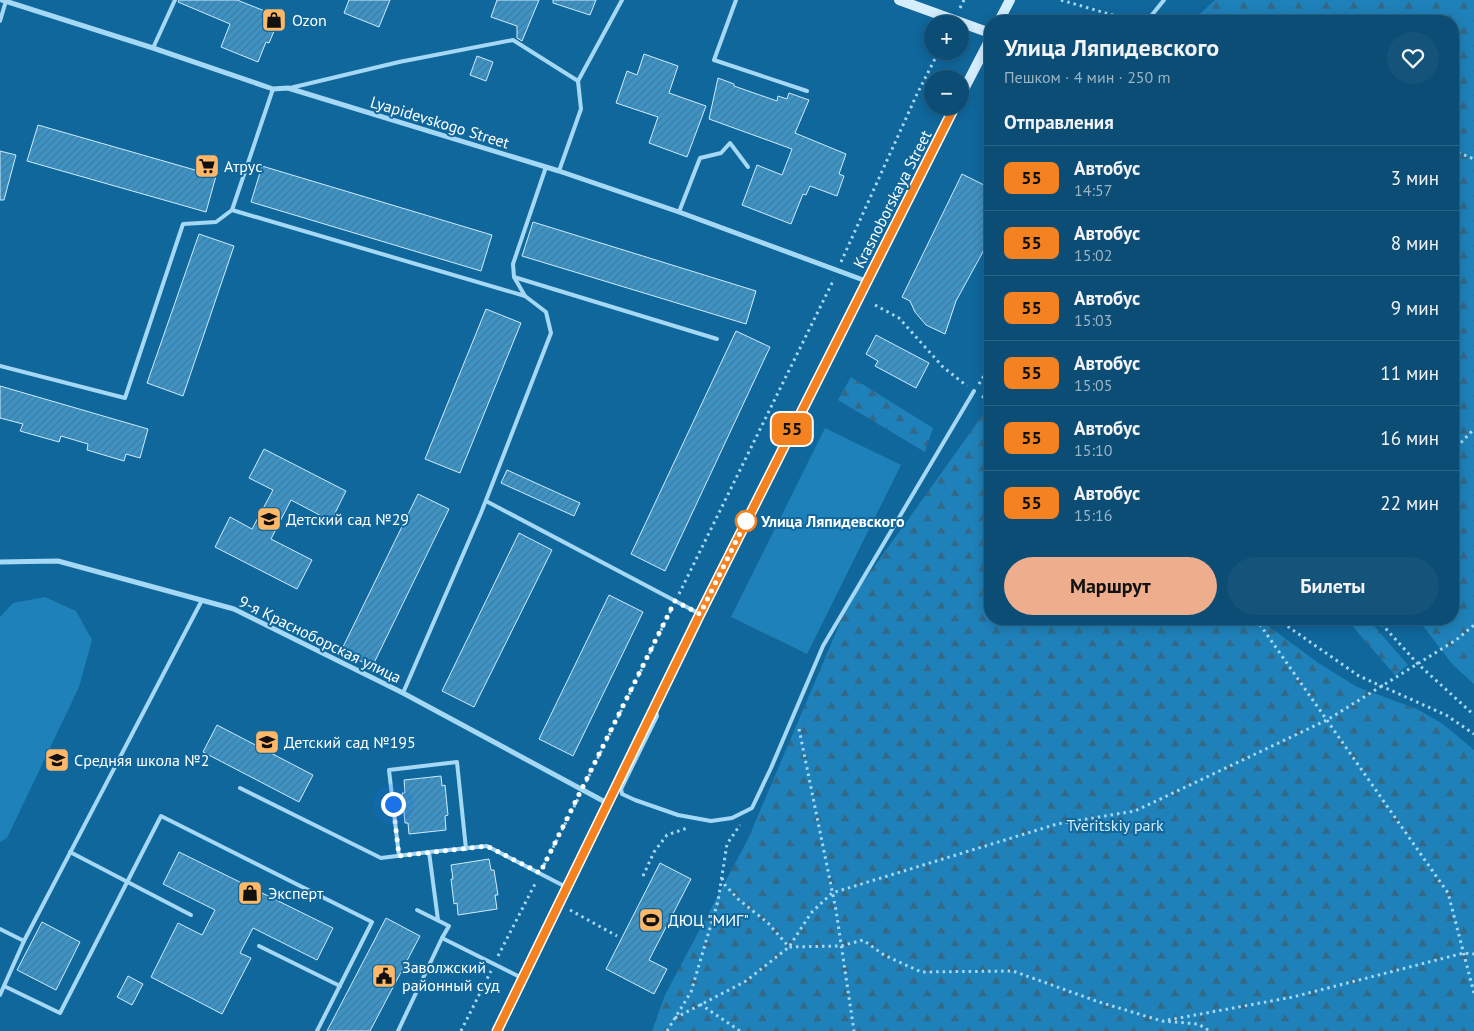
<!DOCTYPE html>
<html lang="ru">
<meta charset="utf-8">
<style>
body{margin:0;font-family:"PT Sans",sans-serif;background:#15547a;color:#f1f3f6;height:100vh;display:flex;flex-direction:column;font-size:19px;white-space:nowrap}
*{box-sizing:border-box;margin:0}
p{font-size:16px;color:#9ab4c5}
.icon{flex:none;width:28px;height:28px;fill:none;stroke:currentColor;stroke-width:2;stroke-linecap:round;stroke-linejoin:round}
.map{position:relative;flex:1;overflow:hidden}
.drawer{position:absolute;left:984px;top:15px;width:475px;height:610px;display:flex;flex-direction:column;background:#0c4d75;border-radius:20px;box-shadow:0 2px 12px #0003,0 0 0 1px #2c6487}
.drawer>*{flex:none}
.badge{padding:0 10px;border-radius:8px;font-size:18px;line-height:32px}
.buttons{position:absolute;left:924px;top:15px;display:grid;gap:10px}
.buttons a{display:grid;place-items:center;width:45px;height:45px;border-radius:50%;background:#0c4d75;box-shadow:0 2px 12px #0003,0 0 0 1px #2c6487;font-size:25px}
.you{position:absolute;width:25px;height:25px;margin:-12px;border:4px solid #fff;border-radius:50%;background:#1a73e8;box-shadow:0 0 0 8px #1a73e833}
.map>.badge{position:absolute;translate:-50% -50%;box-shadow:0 0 0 2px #fff}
h2{padding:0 20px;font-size:19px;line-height:45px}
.round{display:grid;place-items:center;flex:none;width:52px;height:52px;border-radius:26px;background:#15547a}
.summary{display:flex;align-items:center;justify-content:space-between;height:85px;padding:0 20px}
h1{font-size:24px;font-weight:700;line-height:38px}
.cta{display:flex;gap:10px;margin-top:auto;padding:10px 20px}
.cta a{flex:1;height:58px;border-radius:30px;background:#eead8d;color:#111;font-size:20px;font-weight:700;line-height:58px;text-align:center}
.cta a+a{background:#15547a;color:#f1f3f6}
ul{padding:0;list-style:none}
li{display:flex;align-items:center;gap:15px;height:65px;padding:0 20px;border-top:1px solid #2c6487}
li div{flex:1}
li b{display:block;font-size:19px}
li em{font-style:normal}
li .badge{min-width:55px;font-weight:700;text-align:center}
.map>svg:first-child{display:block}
.forest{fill:url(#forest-firs)}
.pitch{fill:#1f81b9}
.building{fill:url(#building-hatch);stroke:#cdecfe}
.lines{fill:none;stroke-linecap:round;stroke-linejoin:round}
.path{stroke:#a4d8f5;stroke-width:3;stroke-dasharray:2.5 4;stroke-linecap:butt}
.lane{stroke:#a4d8f5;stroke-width:4}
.street{stroke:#a4d8f5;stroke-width:5}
.secondary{stroke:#d4eefe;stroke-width:10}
.line-casing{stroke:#fff;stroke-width:11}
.line{stroke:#f58220;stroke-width:8}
.walk{stroke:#fff;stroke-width:5;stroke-dasharray:0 9}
.stop-dot{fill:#fff;stroke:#f58220;stroke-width:2.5}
.labels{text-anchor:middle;stroke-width:4;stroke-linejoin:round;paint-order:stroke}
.poi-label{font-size:16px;fill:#fff;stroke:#10679c;text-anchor:start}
.street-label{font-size:16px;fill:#fff;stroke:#10679c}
.stop-label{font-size:16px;font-weight:bold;fill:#fff;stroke:#10679c;text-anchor:start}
.park-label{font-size:16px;fill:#cdecfe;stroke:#10679c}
</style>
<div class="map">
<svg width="1474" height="1031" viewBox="0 0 1474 1031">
<defs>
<pattern id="forest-firs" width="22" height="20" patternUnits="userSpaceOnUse" patternTransform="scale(1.25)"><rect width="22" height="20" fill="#1f81b9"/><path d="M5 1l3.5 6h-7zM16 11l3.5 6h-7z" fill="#336988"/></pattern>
<pattern id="building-hatch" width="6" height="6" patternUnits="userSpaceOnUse" patternTransform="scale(1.25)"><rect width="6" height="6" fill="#3e93c5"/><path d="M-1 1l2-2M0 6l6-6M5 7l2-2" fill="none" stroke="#437a9b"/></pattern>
</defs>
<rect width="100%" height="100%" fill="#10679c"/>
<g class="forest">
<path d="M1215 0H1474V684L1452 664 1418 619H1452V21H1192Z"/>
<path d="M851 377 933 428 925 452 838 400Z"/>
<path d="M985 412 990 415V577L985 579 987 609 990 612V619H997L1002 623 1006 619H1259L1317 662 1357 687 1417 709 1443 724 1474 750V1031H652L665 995 748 839 849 602Z"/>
<path d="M1346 619H1368L1408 665 1395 675Z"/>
</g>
<g class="pitch">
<path d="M825 428 901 465 807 654 731 617Z"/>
<path d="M45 597 76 611 92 640 79 687 7 838 0 842V617L13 603Z"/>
</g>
<g class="building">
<path d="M179 0H237L280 17 269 43 266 42 258 62 221 47 230 24 178 2Z"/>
<path d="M349 0H390L379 27 344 13Z"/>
<path d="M497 0H539L522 41 517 38V26L491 17Z"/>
<path d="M553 0H596L590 15 553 3Z"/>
<path d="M644 54 678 66 669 93 706 106 687 157 649 143 658 117 616 103 627 71 637 75Z"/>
<path d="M477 56 493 62 486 81 470 75Z"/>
<path d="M718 78 734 84V86L777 101 778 96 787 99 789 93 809 100 795 133 846 154 839 174 844 176 837 196 810 186 806 195 803 194 791 224 742 205 757 165 782 175 792 149 709 119Z"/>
<path d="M38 125 216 176 206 212 27 161Z"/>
<path d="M0 151 16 155 4 200H0Z"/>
<path d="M262 166 492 235 481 271 251 202Z"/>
<path d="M962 174 990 188V239L956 301 945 334 926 325 915 312 910 301 902 297Z"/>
<path d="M533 222 756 291 746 324 522 256Z"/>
<path d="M199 234 234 246 183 396 147 383Z"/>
<path d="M486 309 521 323 460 473 425 459Z"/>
<path d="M736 331 770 347 665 571 631 554Z"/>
<path d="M876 335 929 363 916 388 875 366 878 361 866 354Z"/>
<path d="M0 386 148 429 140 458 126 454 124 461 87 450 88 444 61 436 59 442 20 431 23 424 0 418Z"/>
<path d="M264 449 346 491 331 521 291 500 271 539 312 560 297 589 215 547 230 517 252 529 273 490 249 478Z"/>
<path d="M507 470 580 503 574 516 501 483Z"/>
<path d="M418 494 449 509 372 667 341 651Z"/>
<path d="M519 533 552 550 474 707 442 691Z"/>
<path d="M609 595 643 612 573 756 539 739Z"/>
<path d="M217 725 313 775 299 802 203 752Z"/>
<path d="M441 776 442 786 445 785 448 815 445 816 446 830 409 834 408 823H405L402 793H405L404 780Z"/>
<path d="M179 852 333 928 317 960 253 928 240 953 251 958 222 1014 151 977 178 923 202 935 215 910 163 884Z"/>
<path d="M489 859 491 870H494L498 895H495L497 909 458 915 457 903 454 904 451 879H453L451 865Z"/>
<path d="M660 863 691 879 649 960 667 969 654 994 606 969Z"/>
<path d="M386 918 420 936 370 1031H327Z"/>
<path d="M42 922 80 942 56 990 17 970Z"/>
<path d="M128 976 143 984 132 1005 117 997Z"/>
</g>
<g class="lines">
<g class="path">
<path d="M1061 0 1133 21"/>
<path d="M960 8 964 0"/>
<path d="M1452 150 1474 159"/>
<path d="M841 262 917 94 939 51"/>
<path d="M875 305 899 318 943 367 967 386"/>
<path d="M979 384 990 366"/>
<path d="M982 396 990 402"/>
<path d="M1452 452 1474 429"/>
<path d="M679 594 834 279"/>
<path d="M1256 619 1448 893 1474 993"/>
<path d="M1277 619 1359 676 1446 715 1474 734"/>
<path d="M1377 619 1418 664 1474 715"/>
<path d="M799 729 836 910 854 1031"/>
<path d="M586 782 672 608"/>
<path d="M544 865 578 799"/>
<path d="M643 876 654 852 667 835 687 828"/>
<path d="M722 878 725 885 738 899 768 923 789 947 841 946 863 940 884 955 921 972 1013 971 1099 1002 1162 1021 1198 1024 1210 1031"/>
<path d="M570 910 617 936"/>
<path d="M498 956 536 882"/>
<path d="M700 1004 740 1031"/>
<path d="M675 1018 746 981 789 947 811 913 832 893 1057 824 1135 811 1327 720 1456 640 1474 625"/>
<path d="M1168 1020 1293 997 1464 953 1474 954"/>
<path d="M461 1031 491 971"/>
<path d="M667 1031 691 992 718 901 727 844 740 825"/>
</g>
<g class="lane">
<path d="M736 0 714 60 807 91"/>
<path d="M0 21 6 1"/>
<path d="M1147 21 1164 0"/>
<path d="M153 48 175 0"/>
<path d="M290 88 399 62 513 40 578 81"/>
<path d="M559 171 581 109 578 81 622 0"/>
<path d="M232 210 525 296"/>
<path d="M679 212 700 158 721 153 730 143 748 167"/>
<path d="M514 277 717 339"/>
<path d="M0 366 125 398 183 224 216 222 232 210 273 89"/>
<path d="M486 501 700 614"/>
<path d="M403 693 481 513 551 333 546 312 525 296 514 277 513 264 546 167"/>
<path d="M656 711 657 716 621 789 622 794 635 800 678 815 711 821 732 818 752 808 771 768 823 646 974 391"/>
<path d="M240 788 381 858 429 852 438 920"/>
<path d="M70 852 191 915"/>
<path d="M429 852 487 846 566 887"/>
<path d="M399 856 389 770 457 762 466 849"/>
<path d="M417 910 449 926 442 938"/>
<path d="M0 929 24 941 0 995"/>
<path d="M24 941 201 602"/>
<path d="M259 946 340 986"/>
<path d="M4 986 60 1013 161 816 372 922 317 1031"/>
<path d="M398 1031 442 938 522 978"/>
</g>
<g class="street">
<path d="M2 0 153 48 273 89 288 88 559 171 679 212 866 281"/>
<path d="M0 562 58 561 234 609 403 693 607 803"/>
</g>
<g class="secondary">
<path d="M899 0 990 33"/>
<path d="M999 21 1010 0"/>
<path d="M960 97 990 39"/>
<path d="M497 1031 700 614 955 106"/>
</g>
</g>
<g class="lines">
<defs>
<path id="line" d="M497 1031 700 614 955 106"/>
</defs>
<use href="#line" class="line-casing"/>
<use href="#line" class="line"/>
<path class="walk" d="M393 804 399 856 487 846 540 873 675 601 700 614 746 521"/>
</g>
<defs>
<symbol id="shop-square" viewBox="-11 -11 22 22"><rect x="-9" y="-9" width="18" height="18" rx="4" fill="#ffb768" stroke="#10679c"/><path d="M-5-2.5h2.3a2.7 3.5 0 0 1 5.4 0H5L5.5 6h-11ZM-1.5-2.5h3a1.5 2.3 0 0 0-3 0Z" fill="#111"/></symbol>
<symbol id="supermarket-square" viewBox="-11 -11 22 22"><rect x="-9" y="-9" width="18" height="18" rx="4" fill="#ffb768" stroke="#10679c"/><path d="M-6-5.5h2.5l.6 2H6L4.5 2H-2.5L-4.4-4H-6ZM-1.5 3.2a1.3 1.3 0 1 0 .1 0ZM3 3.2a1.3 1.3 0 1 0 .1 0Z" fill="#111"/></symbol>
<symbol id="school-square" viewBox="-11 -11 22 22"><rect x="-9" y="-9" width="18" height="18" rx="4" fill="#ffb768" stroke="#10679c"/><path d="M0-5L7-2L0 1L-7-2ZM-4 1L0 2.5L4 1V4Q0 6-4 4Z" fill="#111"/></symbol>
<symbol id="stadium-square" viewBox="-11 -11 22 22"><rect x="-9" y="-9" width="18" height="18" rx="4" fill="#ffb768" stroke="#10679c"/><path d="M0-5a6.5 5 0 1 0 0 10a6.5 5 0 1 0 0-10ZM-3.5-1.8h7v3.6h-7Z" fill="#111"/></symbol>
<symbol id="civic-square" viewBox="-11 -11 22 22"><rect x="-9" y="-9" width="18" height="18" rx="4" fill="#ffb768" stroke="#10679c"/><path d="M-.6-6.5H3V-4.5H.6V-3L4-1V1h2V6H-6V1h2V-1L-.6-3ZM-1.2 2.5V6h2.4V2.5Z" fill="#111"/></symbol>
</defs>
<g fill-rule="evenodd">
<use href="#shop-square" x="260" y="6" width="28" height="28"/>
<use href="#supermarket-square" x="193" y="152" width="28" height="28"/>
<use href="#school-square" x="255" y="505" width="28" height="28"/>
<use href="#school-square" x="253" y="728" width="28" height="28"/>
<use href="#school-square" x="43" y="746" width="28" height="28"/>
<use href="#shop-square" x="236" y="879" width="28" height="28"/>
<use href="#stadium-square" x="637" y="906" width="28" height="28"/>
<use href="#civic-square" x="370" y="962" width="28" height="28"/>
</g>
<circle class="stop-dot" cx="746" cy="521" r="10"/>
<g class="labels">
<g class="poi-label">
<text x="292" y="26">Ozon</text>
<text x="224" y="172">Атрус</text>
<text x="286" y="525">Детский сад №29</text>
<text x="284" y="748">Детский сад №195</text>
<text x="74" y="766">Средняя школа №2</text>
<text x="268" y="899">Эксперт</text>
<text x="668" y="926">ДЮЦ "МИГ"</text>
<text x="402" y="973">Заволжский<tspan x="402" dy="18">районный суд</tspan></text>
</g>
<g class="street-label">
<text transform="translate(440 122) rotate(17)" y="6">Lyapidevskogo Street</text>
<text transform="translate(892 199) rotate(-63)" y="6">Krasnoborskaya Street</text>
<text transform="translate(320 639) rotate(26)" y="6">9-я Красноборская улица</text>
</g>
<g class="stop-label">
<text x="761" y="527">Улица Ляпидевского</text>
</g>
<g class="park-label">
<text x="1115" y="831">Tveritskiy park</text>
</g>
</g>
</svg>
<div class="buttons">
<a>+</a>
<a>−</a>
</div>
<div class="you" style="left:393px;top:804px"></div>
<b class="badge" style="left:792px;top:429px;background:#f58220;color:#111">55</b>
<section class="drawer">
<div class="summary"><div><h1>Улица Ляпидевского</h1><p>Пешком · 4 мин · 250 m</p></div><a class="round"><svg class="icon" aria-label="heart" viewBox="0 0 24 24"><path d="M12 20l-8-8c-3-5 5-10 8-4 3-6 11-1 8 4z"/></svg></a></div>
<h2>Отправления</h2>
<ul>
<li><span class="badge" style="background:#f58220;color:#111">55</span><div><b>Автобус</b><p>14:57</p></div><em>3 мин</em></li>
<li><span class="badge" style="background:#f58220;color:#111">55</span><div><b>Автобус</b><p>15:02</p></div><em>8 мин</em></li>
<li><span class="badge" style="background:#f58220;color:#111">55</span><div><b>Автобус</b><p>15:03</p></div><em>9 мин</em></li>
<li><span class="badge" style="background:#f58220;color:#111">55</span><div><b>Автобус</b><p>15:05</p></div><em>11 мин</em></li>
<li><span class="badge" style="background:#f58220;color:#111">55</span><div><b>Автобус</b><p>15:10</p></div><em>16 мин</em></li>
<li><span class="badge" style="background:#f58220;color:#111">55</span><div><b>Автобус</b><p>15:16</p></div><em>22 мин</em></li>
</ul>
<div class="cta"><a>Маршрут</a><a>Билеты</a></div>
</section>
</div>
